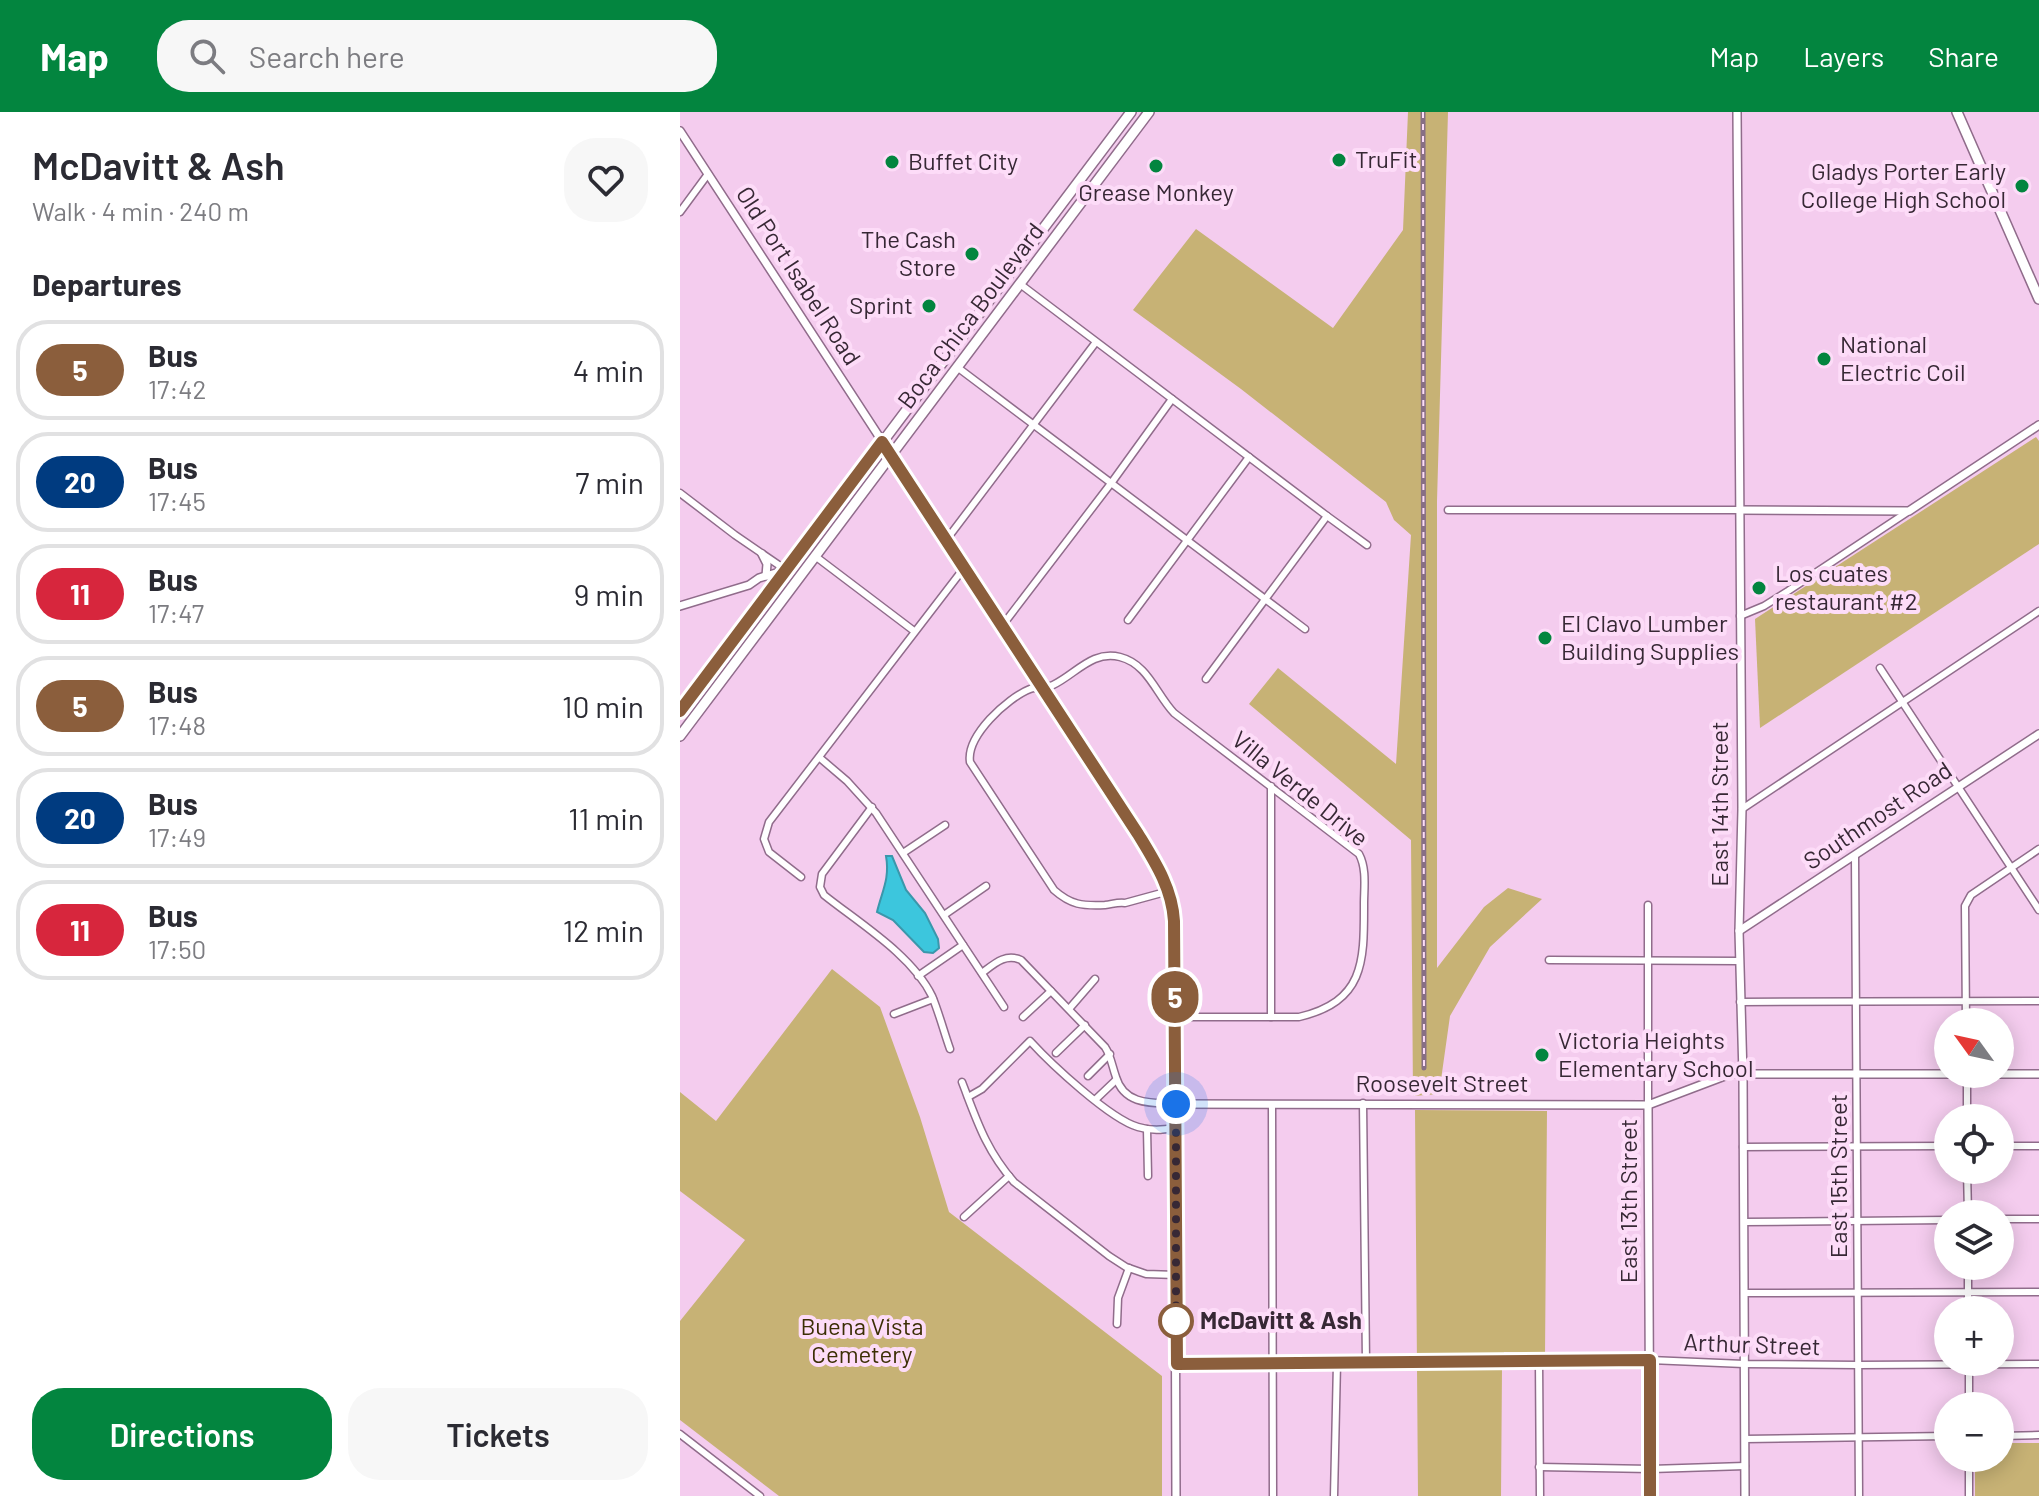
<!DOCTYPE html>
<meta charset="utf-8">
<style>
body{margin:0;font-family:Barlow,sans-serif;background:#f7f7f7;color:#2b2b33;height:100vh;display:flex;flex-direction:column;font-size:30px;white-space:nowrap}
*{box-sizing:border-box;margin:0}
p{font-size:26px;color:#7c7c81}
.icon{flex:none;width:44px;height:44px;fill:none;stroke:currentColor;stroke-width:2;stroke-linecap:round;stroke-linejoin:round}
.map{position:relative;flex:1;overflow:hidden}
.panel{display:flex;flex-direction:column;background:#fff;width:680px}
.panel>*{flex:none}
.badge{padding:0 16px;border-radius:26px;font-size:28px;line-height:52px}
.needle{width:52px;rotate:303deg}
.fabs{position:absolute;left:1254px;top:896px;display:grid;gap:16px}
.fabs a{display:grid;place-items:center;width:80px;height:80px;border-radius:50%;background:#fff;box-shadow:0 4px 20px #0003;font-size:40px}
.you{position:absolute;width:40px;height:40px;margin:-20px;border:6px solid #fff;border-radius:50%;background:#1a73e8;box-shadow:0 0 0 12px #1a73e833}
.map>.badge{position:absolute;translate:-50% -50%;box-shadow:0 0 0 4px #fff}
h2{padding:0 32px;font-size:30px;line-height:72px}
.round{display:grid;place-items:center;flex:none;width:84px;height:84px;border-radius:32px;background:#f7f7f7}
.headline{display:flex;align-items:center;justify-content:space-between;height:136px;padding:0 32px}
h1{font-size:38px;font-weight:600;line-height:60px}
.cta{display:flex;gap:16px;margin-top:auto;padding:16px 32px}
.cta a{flex:1;height:92px;border-radius:32px;background:#03853f;color:#fff;font-size:32px;font-weight:600;line-height:92px;text-align:center}
.cta a+a{background:#f7f7f7;color:#2b2b33}
ul{padding:0;list-style:none}
li{display:flex;align-items:center;gap:24px;height:100px;margin:0 16px 12px;padding:0 16px;border:4px solid #e1e1e2;border-radius:32px}
li div{flex:1}
li b{display:block;font-size:30px}
li em{font-style:normal}
li .badge{min-width:88px;font-weight:700;text-align:center}
header{display:flex;align-items:center;gap:48px;box-sizing:border-box;height:112px;padding:0 40px;background:#03853f;color:#fff}
header strong{font-size:38px}
nav{display:flex;gap:44px;margin-inline-start:auto;font-size:28px}
.search{width:560px;height:72px;background:#f7f7f7;display:flex;align-items:center;gap:20px;box-sizing:border-box;padding:0 28px;border-radius:32px;color:#7c7c81;font-size:30px}
main{display:flex;flex:1;min-height:0}
.map>svg:first-child{display:block}
.green{fill:#c7b275}
.water{fill:#3cc6dd;stroke:#3a97ab;stroke-width:2}
.lines{fill:none;stroke-linecap:round;stroke-linejoin:round}
.minor-casing{stroke:#906c8b;stroke-width:9}
.tertiary-casing{stroke:#906c8b;stroke-width:10}
.primary-casing{stroke:#906c8b;stroke-width:12}
.minor{stroke:#fff;stroke-width:6}
.tertiary{stroke:#fff;stroke-width:7}
.primary{stroke:#fff;stroke-width:9}
.rail-casing{stroke:#886f85;stroke-width:5}
.rail{stroke:#fddcf8;stroke-width:2;stroke-dasharray:6;stroke-linecap:butt}
.line-casing{stroke:#fff;stroke-width:18}
.line{stroke:#8b5e3c;stroke-width:12}
.walk{stroke:#372835;stroke-width:8;stroke-dasharray:0 14.4}
.poi-dot{fill:#03853f;stroke:#fddcf8;stroke-width:3}
.stop-dot{fill:#fff;stroke:#8b5e3c;stroke-width:4}
.labels{text-anchor:middle;stroke-width:8;stroke-linejoin:round;paint-order:stroke}
.poi-label{font-size:24px;fill:#372835;stroke:#fddcf8;text-anchor:start}
.street-label{font-size:24px;fill:#372835;stroke:#fddcf8}
.stop-label{font-size:24px;font-weight:bold;fill:#372835;stroke:#fddcf8;text-anchor:start}
.park-label{font-size:24px;fill:#3b2e04;stroke:#fddcf8}
</style>
<header>
<strong>Map</strong>
<div class="search"><svg class="icon" aria-label="search" viewBox="0 0 24 24"><circle cx="10" cy="10" r="6"/><path d="M15 15l6 6"/></svg>Search here</div>
<nav><a>Map</a><a>Layers</a><a>Share</a></nav>
</header>
<main>
<section class="panel">
<div class="headline"><div><h1>McDavitt &amp; Ash</h1><p>Walk · 4 min · 240 m</p></div><a class="round"><svg class="icon" aria-label="heart" viewBox="0 0 24 24"><path d="M12 20l-8-8c-3-5 5-10 8-4 3-6 11-1 8 4z"/></svg></a></div>
<h2>Departures</h2>
<ul>
<li><span class="badge" style="background:#8b5e3c;color:#fff">5</span><div><b>Bus</b><p>17:42</p></div><em>4 min</em></li>
<li><span class="badge" style="background:#003b80;color:#fff">20</span><div><b>Bus</b><p>17:45</p></div><em>7 min</em></li>
<li><span class="badge" style="background:#d7263d;color:#fff">11</span><div><b>Bus</b><p>17:47</p></div><em>9 min</em></li>
<li><span class="badge" style="background:#8b5e3c;color:#fff">5</span><div><b>Bus</b><p>17:48</p></div><em>10 min</em></li>
<li><span class="badge" style="background:#003b80;color:#fff">20</span><div><b>Bus</b><p>17:49</p></div><em>11 min</em></li>
<li><span class="badge" style="background:#d7263d;color:#fff">11</span><div><b>Bus</b><p>17:50</p></div><em>12 min</em></li>
</ul>
<div class="cta"><a>Directions</a><a>Tickets</a></div>
</section>
<div class="map">
<svg width="1359" height="1384" viewBox="0 0 1359 1384">
<rect width="100%" height="100%" fill="#f4ccee"/>
<g class="green">
<path d="M728 0H768L757 389V856L804 795 828 776 862 787 810 835 770 904 759 982 733 984 731 728 569 592 598 556 716 652 731 423 714 408 706 390 561 277 453 198 516 117 653 216 723 118Z"/>
<path d="M1356 325 1359 329V432L1080 616 1075 507Z"/>
<path d="M152 857 200 895 240 1005 269 1100 482 1264V1384H99L0 1308V1209L65 1128 0 1079V980L36 1009Z"/>
<path d="M735 998 867 999 865 1242 824 1240 822 1257 821 1384H738Z"/>
<path d="M1320 1331H1359V1384H1295V1346H1320Z"/>
</g>
<path class="water" d="M206 744H212L226 778 245 801 258 827 259 836 253 841 244 840 213 808 197 800C202 779 210 767 206 744Z"/>
<g class="lines">
<defs>
<g id="minor">
<path d="M0 100 28 62"/>
<path d="M340 172 647 404 687 433"/>
<path d="M277 255 625 517"/>
<path d="M0 381 55 423 106 458"/>
<path d="M768 398H1059"/>
<path d="M267 427 416 230"/>
<path d="M135 444 234 519"/>
<path d="M1060 504 1084 494 1108 479 1229 399"/>
<path d="M448 508 569 345"/>
<path d="M322 514 432 370 492 287"/>
<path d="M1200 556 1359 798"/>
<path d="M526 567 647 404"/>
<path d="M140 646 167 669 196 701 324 895"/>
<path d="M192 695 142 762 140 775 144 783C179 811 232 843 252 884 259 901 264 920 270 937"/>
<path d="M1062 697 1359 499"/>
<path d="M223 741 265 713"/>
<path d="M1175 744 1179 1384"/>
<path d="M121 765 89 740 84 727 89 710 284 456"/>
<path d="M489 779 445 791C438 790 433 792 425 793 402 794 391 793 374 778L290 650C286 624 327 586 350 577 357 574 365 577 373 573 396 562 412 538 440 545 468 552 476 582 494 601L679 742C687 757 684 776 684 792 684 850 685 889 619 905H496"/>
<path d="M968 793V993"/>
<path d="M264 803 306 774"/>
<path d="M869 848 1059 849"/>
<path d="M302 861C314 852 325 841 341 848L425 935C431 944 432 954 436 965 444 993 472 991 496 992"/>
<path d="M238 864 283 833"/>
<path d="M1060 890 1359 889"/>
<path d="M389 897 415 867"/>
<path d="M214 902 253 887"/>
<path d="M343 905 371 879"/>
<path d="M591 905V674"/>
<path d="M1286 910 1285 794 1291 783 1359 737"/>
<path d="M376 941 405 913"/>
<path d="M1287 962V1006"/>
<path d="M408 964 430 942"/>
<path d="M282 970C297 1009 306 1038 334 1070L429 1144 446 1155 466 1162 496 1163"/>
<path d="M288 985 302 977 350 929C371 952 430 1007 458 1015 471 1019 482 1018 495 1016"/>
<path d="M415 988 436 968"/>
<path d="M683 991 686 1250"/>
<path d="M592 993 593 1384"/>
<path d="M467 1017 468 1064"/>
<path d="M1320 1034H1359"/>
<path d="M1063 1035 1268 1034"/>
<path d="M1287 1058 1288 1102"/>
<path d="M284 1105 329 1064"/>
<path d="M1320 1107H1359"/>
<path d="M1064 1110 1268 1108"/>
<path d="M1288 1154V1198"/>
<path d="M1064 1181 1359 1180"/>
<path d="M437 1212 438 1186 449 1156"/>
<path d="M859 1250 860 1384"/>
<path d="M1289 1250V1294"/>
<path d="M497 1252 859 1250 970 1248 1064 1252 1178 1253 1359 1252"/>
<path d="M0 1322 80 1384"/>
<path d="M1320 1324 1359 1323"/>
<path d="M1065 1327 1268 1324"/>
<path d="M1289 1346V1384"/>
<path d="M859 1355 971 1357 1065 1354"/>
<path d="M654 1384 657 1251"/>
</g>
<g id="tertiary">
<path d="M1057 0 1062 697 1059 819 1063 963 1065 1384"/>
<path d="M0 19 458 722C475 750 492 776 494 809L496 1384"/>
<path d="M1059 398 1229 399 1359 313"/>
<path d="M82 442 87 452 86 464"/>
<path d="M0 494 69 473 79 466 106 458"/>
<path d="M1059 819 1359 622"/>
<path d="M496 992 968 993 1050 962H1359"/>
<path d="M968 993 970 1384"/>
</g>
<g id="primary">
<path d="M1277 0 1359 187"/>
<path d="M0 599 451 0"/>
<path d="M0 624 469 0"/>
</g>
</defs>
<use href="#minor" class="minor-casing"/>
<use href="#tertiary" class="tertiary-casing"/>
<use href="#primary" class="primary-casing"/>
<use href="#minor" class="minor"/>
<use href="#tertiary" class="tertiary"/>
<use href="#primary" class="primary"/>
<defs>
<path id="rail" d="M743 0 744 956"/>
</defs>
<use href="#rail" class="rail-casing"/>
<use href="#rail" class="rail"/>
</g>
<g class="lines">
<defs>
<path id="line" d="M0 599 202 330 458 722C475 750 492 776 494 809L497 1252 970 1248V1384"/>
</defs>
<use href="#line" class="line-casing"/>
<use href="#line" class="line"/>
<path class="walk" d="M496 992V1221V1209"/>
</g>
<g class="poi-dot">
<circle cx="659" cy="48" r="8"/>
<circle cx="212" cy="50" r="8"/>
<circle cx="476" cy="54" r="8"/>
<circle cx="1342" cy="74" r="8"/>
<circle cx="292" cy="142" r="8"/>
<circle cx="249" cy="194" r="8"/>
<circle cx="1144" cy="247" r="8"/>
<circle cx="1079" cy="476" r="8"/>
<circle cx="865" cy="526" r="8"/>
<circle cx="862" cy="943" r="8"/>
</g>
<circle class="stop-dot" cx="496" cy="1209" r="16"/>
<g class="labels">
<g class="poi-label">
<text x="675" y="56">TruFit</text>
<text x="228" y="58">Buffet City</text>
<text x="1326" y="68" text-anchor="end">Gladys Porter Early<tspan x="1326" dy="28">College High School</tspan></text>
<text x="476" y="89" text-anchor="middle">Grease Monkey</text>
<text x="276" y="136" text-anchor="end">The Cash<tspan x="276" dy="28">Store</tspan></text>
<text x="233" y="202" text-anchor="end">Sprint</text>
<text x="1160" y="241">National<tspan x="1160" dy="28">Electric Coil</tspan></text>
<text x="1095" y="470">Los cuates<tspan x="1095" dy="28">restaurant #2</tspan></text>
<text x="881" y="520">El Clavo Lumber<tspan x="881" dy="28">Building Supplies</tspan></text>
<text x="878" y="937">Victoria Heights<tspan x="878" dy="28">Elementary School</tspan></text>
</g>
<g class="street-label">
<text transform="translate(118 164) rotate(57)" y="8">Old Port Isabel Road</text>
<text transform="translate(291 204) rotate(-53)" y="8">Boca Chica Boulevard</text>
<text transform="translate(620 677) rotate(39)" y="8">Villa Verde Drive</text>
<text transform="translate(1040 692) rotate(-90)" y="8">East 14th Street</text>
<text transform="translate(1198 704) rotate(-34)" y="8">Southmost Road</text>
<text x="762" y="980">Roosevelt Street</text>
<text transform="translate(1159 1064) rotate(-90)" y="8">East 15th Street</text>
<text transform="translate(949 1089) rotate(-90)" y="8">East 13th Street</text>
<text transform="translate(1072 1233) rotate(2)" y="8">Arthur Street</text>
</g>
<g class="stop-label">
<text x="520" y="1217">McDavitt &amp; Ash</text>
</g>
<g class="park-label">
<text x="182" y="1223">Buena Vista<tspan x="182" dy="28">Cemetery</tspan></text>
</g>
</g>
</svg>
<div class="fabs">
<a><svg class="needle" viewBox="-14 -14 28 28"><path d="M0-13l5 13h-10z" fill="#e53935"/><path d="M0 13l5-13h-10z" fill="#7c7c81"/></svg></a>
<a><svg class="icon" aria-label="locate" viewBox="0 0 24 24"><circle cx="12" cy="12" r="6"/><path d="M12 2v4M12 18v4M2 12h4M18 12h4"/></svg></a>
<a><svg class="icon" aria-label="layers" viewBox="0 0 24 24"><path d="M12 4l9 5-9 5-9-5zM3 14l9 5 9-5"/></svg></a>
<a>+</a>
<a>−</a>
</div>
<div class="you" style="left:496px;top:992px"></div>
<b class="badge" style="left:495px;top:885px;background:#8b5e3c;color:#fff">5</b>
</div>
</main>
